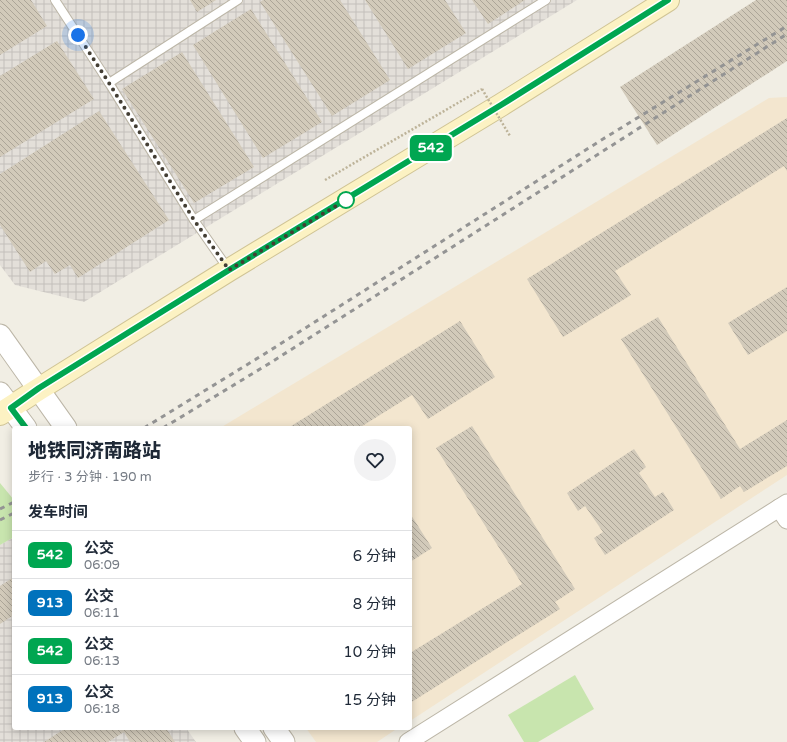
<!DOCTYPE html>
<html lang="zh">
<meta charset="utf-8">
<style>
body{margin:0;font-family:"Varela Round","Noto Sans SC",sans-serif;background:#f2f2f3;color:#1f2937;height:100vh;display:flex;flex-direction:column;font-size:15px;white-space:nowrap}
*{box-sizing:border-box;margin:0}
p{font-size:13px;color:#747a83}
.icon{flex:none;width:22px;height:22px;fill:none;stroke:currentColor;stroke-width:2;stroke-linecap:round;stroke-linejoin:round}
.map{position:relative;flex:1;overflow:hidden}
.side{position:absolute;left:12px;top:426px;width:400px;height:304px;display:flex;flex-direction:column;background:#fff;border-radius:4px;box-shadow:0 2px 10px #0003}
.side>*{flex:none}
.badge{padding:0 8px;border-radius:6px;font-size:14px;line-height:26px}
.you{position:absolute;width:20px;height:20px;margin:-10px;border:3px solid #fff;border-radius:50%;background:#1a73e8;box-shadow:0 0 0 6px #1a73e833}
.map>.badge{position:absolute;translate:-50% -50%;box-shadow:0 0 0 2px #fff}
h2{padding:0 16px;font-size:15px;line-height:36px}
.round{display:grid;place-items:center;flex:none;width:42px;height:42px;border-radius:21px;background:#f2f2f3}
.head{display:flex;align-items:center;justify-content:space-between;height:68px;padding:0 16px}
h1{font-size:19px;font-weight:800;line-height:30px}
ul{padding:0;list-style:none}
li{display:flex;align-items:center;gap:12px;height:48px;padding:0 16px;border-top:1px solid #e0e1e3}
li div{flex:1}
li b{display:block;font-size:15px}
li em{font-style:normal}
li .badge{min-width:44px;font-weight:700;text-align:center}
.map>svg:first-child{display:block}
.commercial{fill:#f3e6cf}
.industrial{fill:url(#industrial-grid)}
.park{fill:#c8e5ae}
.building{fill:url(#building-back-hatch)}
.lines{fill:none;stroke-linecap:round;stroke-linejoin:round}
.service-casing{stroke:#bcb6a7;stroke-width:10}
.minor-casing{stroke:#bcb6a7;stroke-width:19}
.tertiary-casing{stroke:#bcb6a7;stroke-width:23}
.secondary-casing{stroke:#d0c495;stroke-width:24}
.path{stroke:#bdb399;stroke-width:2.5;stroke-dasharray:2 2;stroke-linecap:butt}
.service{stroke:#fff;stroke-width:8}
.minor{stroke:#fff;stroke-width:17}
.tertiary{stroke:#fff;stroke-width:21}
.secondary{stroke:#fcf2c3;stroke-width:22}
.rail{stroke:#949494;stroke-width:3;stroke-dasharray:5 5;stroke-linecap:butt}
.path-bridge{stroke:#bdb399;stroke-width:2.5;stroke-dasharray:2 2;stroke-linecap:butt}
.line-casing{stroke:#fff;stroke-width:9}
.line{stroke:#00a651;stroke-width:6}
.walk{stroke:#433e34;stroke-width:4;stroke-dasharray:0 7.2}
.stop-dot{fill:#fff;stroke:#00a651;stroke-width:2}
</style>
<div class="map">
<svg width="787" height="742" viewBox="0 0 787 742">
<defs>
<pattern id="industrial-grid" width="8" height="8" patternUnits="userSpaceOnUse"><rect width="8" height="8" fill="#e3dfd9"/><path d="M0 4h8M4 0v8" fill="none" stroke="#c4c0bb"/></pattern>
<pattern id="building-back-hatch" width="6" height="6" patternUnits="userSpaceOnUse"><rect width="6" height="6" fill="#d2caba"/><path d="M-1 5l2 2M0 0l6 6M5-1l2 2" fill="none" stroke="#aca598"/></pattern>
</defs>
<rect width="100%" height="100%" fill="#f1eee4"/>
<g class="commercial">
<path d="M787 97V475L410 721V428H220L769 98Z"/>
<path d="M306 728H398L377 742H316Z"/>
</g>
<g class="industrial">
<path d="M0 0H577L84 302 15 285 0 265Z"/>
<path d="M14 537V728H186L196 742H0V545Z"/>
</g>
<g class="park">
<path d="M0 483 14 500V537L0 545Z"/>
<path d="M575 675 594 709 538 742H524L508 715Z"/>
</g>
<g class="building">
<path d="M0 0H31L47 26 0 55Z"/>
<path d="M190 0H216L197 12Z"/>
<path d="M263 0H340L390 80 332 116 260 2Z"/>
<path d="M365 0H445L466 33 408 69Z"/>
<path d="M472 0H525L488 24Z"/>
<path d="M756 0H787V61L657 145 620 87Z"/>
<path d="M251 9 322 122 263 158 193 45Z"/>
<path d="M57 41 94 99 0 157V76Z"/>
<path d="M182 52 254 167 194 203 122 89Z"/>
<path d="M99 111 169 220 78 278 70 265 55 274 46 261 30 272 0 225V174Z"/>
<path d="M787 118V171L784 166 615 271 631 295 563 337 527 279Z"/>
<path d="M787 287V331L748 355 728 323Z"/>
<path d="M658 317 740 449 787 420V466L744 492 740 486 721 499 621 339Z"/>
<path d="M460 321 495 377 428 419 412 395 359 428H288Z"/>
<path d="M472 426 575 589 555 602 560 609 410 703V653L522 584 436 448Z"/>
<path d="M634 449 646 467 639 473 655 497 663 492 674 510 605 555 594 538 603 532 585 506 578 511 567 493Z"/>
<path d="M411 515 432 548 410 562V516Z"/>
<path d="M14 577V615L0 624V586Z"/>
<path d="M66 728H166L175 742H130L124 732 108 742H44Z"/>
</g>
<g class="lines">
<defs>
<g id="service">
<path d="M55 0 109 83"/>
<path d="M194 220 546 0"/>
<path d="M229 270 194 220 109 83 238 0"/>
</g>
<g id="minor">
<path d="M779 508 787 520"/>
<path d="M408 742 787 503"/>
</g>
<g id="tertiary">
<path d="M0 335 66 428"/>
<path d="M0 393 26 428"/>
<path d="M245 728 255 742"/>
<path d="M274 728 284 742"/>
</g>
<path id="secondary" d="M0 414 39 389 229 270 501 105 668 0"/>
</defs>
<use href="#service" class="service-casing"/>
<use href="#minor" class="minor-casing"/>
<use href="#tertiary" class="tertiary-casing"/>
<use href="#secondary" class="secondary-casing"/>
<path class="path" d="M325 180 482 89"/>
<use href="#service" class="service"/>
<use href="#minor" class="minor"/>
<use href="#tertiary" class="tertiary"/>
<use href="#secondary" class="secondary"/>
<g class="rail">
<path d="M144 428 266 353 603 139 787 26"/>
<path d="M163 428 270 363 787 34"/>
<path d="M0 509 14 502"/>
<path d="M0 520 14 513"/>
</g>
<path class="path-bridge" d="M482 89 510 136"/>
</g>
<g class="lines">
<defs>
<path id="line" d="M26 428 11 408 39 388 229 270 501 105 668 0"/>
</defs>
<use href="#line" class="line-casing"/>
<use href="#line" class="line"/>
<path class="walk" d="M78 35 109 83 194 220 229 270 346 200"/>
</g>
<circle class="stop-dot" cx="346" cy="200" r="8"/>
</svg>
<div class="you" style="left:78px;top:35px"></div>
<b class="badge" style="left:431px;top:148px;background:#00a651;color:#fff">542</b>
<section class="side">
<div class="head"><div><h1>地铁同济南路站</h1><p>步行 · 3 分钟 · 190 m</p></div><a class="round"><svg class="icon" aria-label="heart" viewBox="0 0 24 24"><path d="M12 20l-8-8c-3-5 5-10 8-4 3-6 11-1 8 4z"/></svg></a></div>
<h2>发车时间</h2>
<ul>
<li><span class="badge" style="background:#00a651;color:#fff">542</span><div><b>公交</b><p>06:09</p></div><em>6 分钟</em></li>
<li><span class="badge" style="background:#0072bc;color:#fff">913</span><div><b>公交</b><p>06:11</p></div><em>8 分钟</em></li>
<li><span class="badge" style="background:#00a651;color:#fff">542</span><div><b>公交</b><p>06:13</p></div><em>10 分钟</em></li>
<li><span class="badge" style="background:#0072bc;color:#fff">913</span><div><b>公交</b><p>06:18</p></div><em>15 分钟</em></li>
</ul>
</section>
</div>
